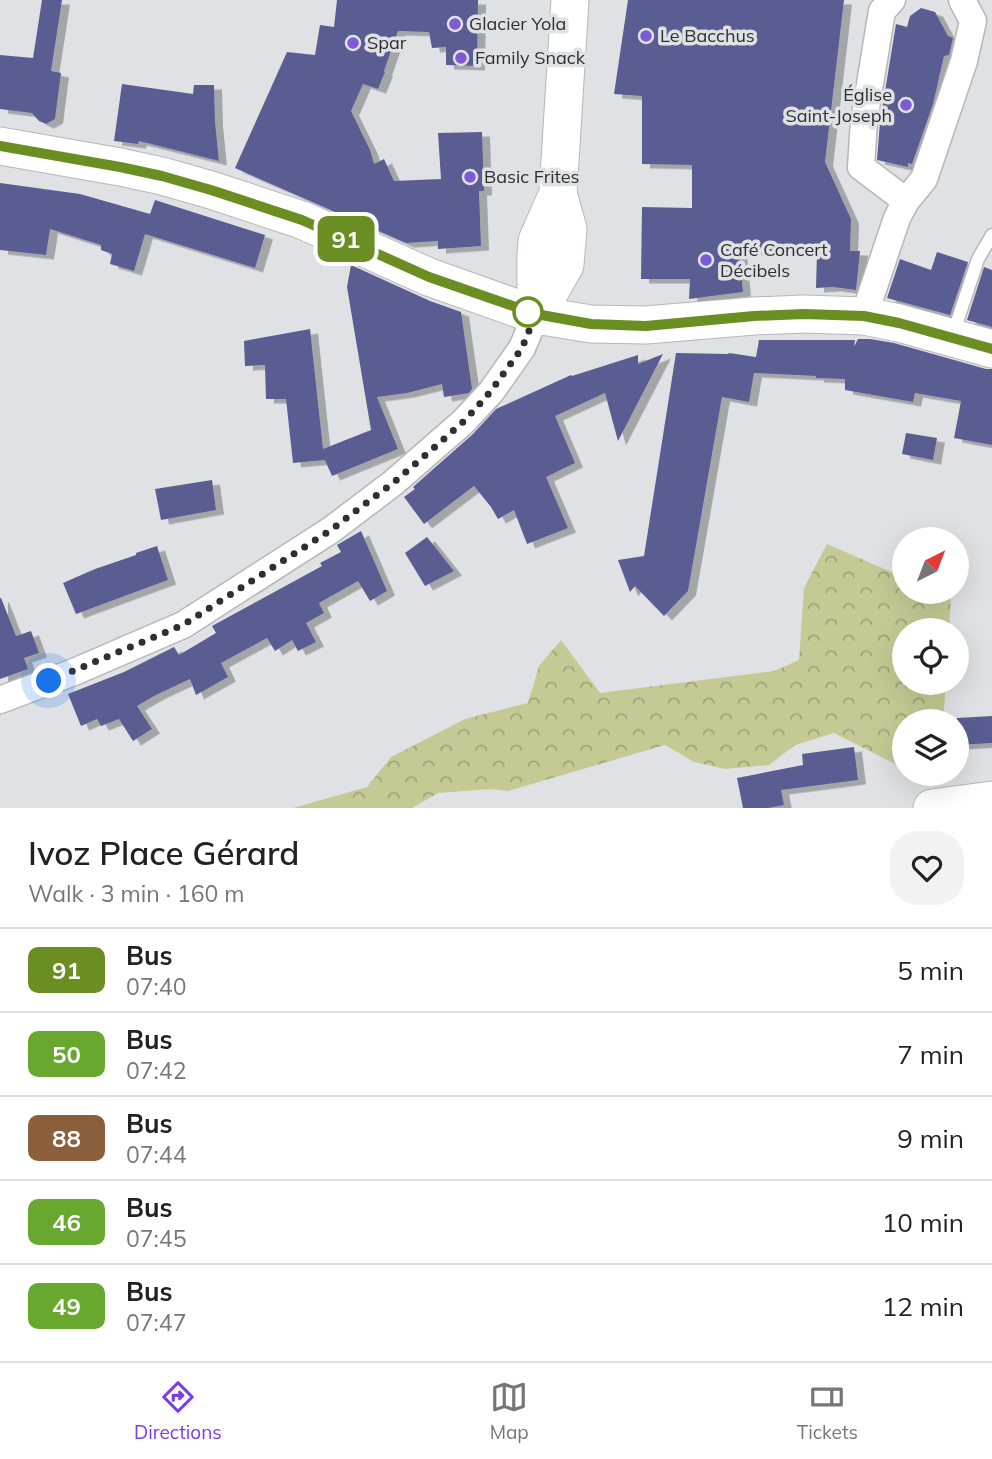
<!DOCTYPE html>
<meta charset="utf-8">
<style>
body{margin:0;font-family:Mulish,sans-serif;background:#f2f2f2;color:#222;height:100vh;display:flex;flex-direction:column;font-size:26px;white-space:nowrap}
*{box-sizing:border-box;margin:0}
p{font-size:23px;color:#767676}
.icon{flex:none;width:38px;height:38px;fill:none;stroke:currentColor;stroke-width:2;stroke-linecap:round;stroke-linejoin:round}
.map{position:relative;height:808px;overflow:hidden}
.side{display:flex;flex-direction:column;background:#fff;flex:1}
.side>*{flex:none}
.badge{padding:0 14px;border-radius:10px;font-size:24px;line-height:46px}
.needle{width:46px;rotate:42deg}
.controls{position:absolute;left:892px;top:527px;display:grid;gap:14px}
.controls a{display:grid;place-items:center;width:77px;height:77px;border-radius:50%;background:#fff;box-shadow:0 7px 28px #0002;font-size:35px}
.you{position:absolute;width:35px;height:35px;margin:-18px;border:5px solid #fff;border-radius:50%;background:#1a73e8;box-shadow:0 0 0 10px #1a73e833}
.map>.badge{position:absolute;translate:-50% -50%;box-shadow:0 0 0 4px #fff}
.round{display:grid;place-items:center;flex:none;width:74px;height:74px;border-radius:28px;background:#f2f2f2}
.summary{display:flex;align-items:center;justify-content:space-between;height:119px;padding:0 28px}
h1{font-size:33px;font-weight:600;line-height:52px}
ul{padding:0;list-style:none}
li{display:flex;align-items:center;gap:21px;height:84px;padding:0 28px;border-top:2px solid #e0e0e0}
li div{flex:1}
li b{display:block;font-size:26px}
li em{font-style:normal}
li .badge{min-width:77px;font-weight:700;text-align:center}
.menu{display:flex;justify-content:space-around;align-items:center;height:98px;border-top:2px solid #e0e0e0;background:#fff;font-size:19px;color:#767676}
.menu a{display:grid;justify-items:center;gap:4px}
.menu .active{color:#7c3aed}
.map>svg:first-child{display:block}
.forest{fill:url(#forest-crowns)}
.building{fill:#5a5d92;filter:url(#shadow)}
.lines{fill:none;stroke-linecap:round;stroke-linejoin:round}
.lane-casing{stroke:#b7b7ba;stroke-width:15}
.street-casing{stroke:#b7b7ba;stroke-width:29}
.secondary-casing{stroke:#b7b7ba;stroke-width:39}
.lane{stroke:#fff;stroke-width:12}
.street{stroke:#fff;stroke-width:26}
.secondary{stroke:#fff;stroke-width:37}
.line-casing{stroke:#fff;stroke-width:16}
.line{stroke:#6b8e23;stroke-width:10}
.walk{stroke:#2e2f30;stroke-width:7;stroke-dasharray:0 12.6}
.poi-dot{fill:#7c5bd5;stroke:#e0e1e4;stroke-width:2.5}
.stop-dot{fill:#fff;stroke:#6b8e23;stroke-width:3.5}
.labels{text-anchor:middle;stroke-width:7;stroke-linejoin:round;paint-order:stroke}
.poi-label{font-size:18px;fill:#2e2f30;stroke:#e0e1e4;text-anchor:start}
</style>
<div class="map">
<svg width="992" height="808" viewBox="0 0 992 808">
<defs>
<pattern id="forest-crowns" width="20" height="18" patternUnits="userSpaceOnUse" patternTransform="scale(1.75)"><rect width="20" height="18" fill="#c5ca94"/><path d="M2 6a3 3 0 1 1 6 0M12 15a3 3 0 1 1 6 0" fill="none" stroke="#a0a479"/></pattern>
<filter id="shadow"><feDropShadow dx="8" dy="4.5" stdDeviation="0" flood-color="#0004"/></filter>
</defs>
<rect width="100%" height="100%" fill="#e0e1e4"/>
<path class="forest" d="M827 544 905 578V592H937L951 598 949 630H905V682L946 683 943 721H905V769L834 733 795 745 769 765 725 769 694 762 665 745 508 791 491 789 438 793 412 808H293L367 787 391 757 465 719 528 703 539 666 561 640 600 693 774 671 799 660 804 588Z"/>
<g class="building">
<path d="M42 0H62L51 71 61 73 55 119 46 124 39 121 32 113 0 109V55L33 58Z"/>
<path d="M337 0H478L477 66 446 65V47L432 48 429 32 398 31 384 71 385 72 378 89 363 84 351 111 370 150 374 164 384 159 394 181 441 179 438 133 482 132 484 191H479L481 246 438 249V241L406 243 235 168 287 52 315 55 320 25 334 27Z"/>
<path d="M628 0H844L825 162 851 219 850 251H860L856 290 833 287 816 288 817 252 739 250 743 292 689 299 690 279H641L642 207 692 208V165L642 164V96L614 94Z"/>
<path d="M921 8 935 12 948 36 953 38 949 55 944 56 933 104 912 164 908 163V167L877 160 880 122 896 24 907 27 910 16Z"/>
<path d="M122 84 193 94 194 85H214L215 122 219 161 139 141 138 144 114 141Z"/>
<path d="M0 183 80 194 150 214 155 200 265 235 255 268 145 234 134 271 110 264 112 254 101 250V245L50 229 46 255 0 250Z"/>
<path d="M937 252 968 262 950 315 887 298 900 259 931 270Z"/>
<path d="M351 265 430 301 461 312 472 389 469 393 444 397 442 384 407 393 377 397 398 449 332 476 324 458 325 460 293 463 286 399H266L265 365 245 366 244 341 310 329 323 449 371 430 347 287Z"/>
<path d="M984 267 992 270V327L967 320Z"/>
<path d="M858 339H870L894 343 986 369H992V445L954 438 961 401 915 393 913 402 845 390V379L816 378V376L754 373 749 402 722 397 688 591 664 616 635 586 630 592 618 560 644 556 676 353 728 354 729 353 756 357 759 340H855L854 347Z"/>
<path d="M663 354 618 441 605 393 555 416 575 463 546 477 568 528 527 544 514 510 498 519 491 507 474 486 424 524 404 497 415 489 413 487 473 434 496 409 571 375 572 376 638 355V364Z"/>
<path d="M906 433 937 438 933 460 902 454Z"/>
<path d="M212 480 216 510 161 520 155 489Z"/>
<path d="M361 531 387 591 370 601 358 581 319 603 324 613 306 623 316 642 298 651 292 640 275 651 267 638 221 663 228 677 196 695 190 679 156 695 137 706 152 729 133 741 119 719 101 726 97 719 81 726 68 694 124 672 174 647 179 655 216 633 212 626 322 566 320 563 341 552 337 545Z"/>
<path d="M427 537 454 571 425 586 405 553Z"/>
<path d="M157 546 168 580 76 614 63 583 95 569 136 555V553Z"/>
<path d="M0 598H1L16 636 31 631 39 653 24 658 28 669 0 679Z"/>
<path d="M992 716V743L957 745V718Z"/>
<path d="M854 747 858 780 781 790 784 805 768 808H743L737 778 803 765 802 754Z"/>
</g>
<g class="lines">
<defs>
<path id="lane" d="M953 334 978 259 992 235"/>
<g id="street">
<path d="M892 0 882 11 864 120 861 167 906 201"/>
<path d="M864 316 897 218 906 201 924 179 964 61 973 21 962 0"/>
<path d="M0 700 74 672 183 625 331 530 393 483 463 422 491 392 522 348 536 315"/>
</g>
<g id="secondary">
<path d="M0 146 120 167 162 176 211 190 302 220 429 277 536 315 591 324 646 325 754 316 804 314 864 316 899 323 992 349"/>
<path d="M537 314 565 265 568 229 558 193"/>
<path d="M536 315V255L537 241 558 193 570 0"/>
<path d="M932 808 992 800"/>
</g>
</defs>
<use href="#lane" class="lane-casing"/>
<use href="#street" class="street-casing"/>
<use href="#secondary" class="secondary-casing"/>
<use href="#lane" class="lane"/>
<use href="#street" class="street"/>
<use href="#secondary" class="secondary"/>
</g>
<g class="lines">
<defs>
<path id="line" d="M0 146 120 167 162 176 211 190 302 220 429 277 536 314 591 324 646 326 754 316 804 314 864 316 899 323 992 349"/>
</defs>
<use href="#line" class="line-casing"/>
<use href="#line" class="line"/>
<path class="walk" d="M49 681 183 625 331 530 357 510 393 483 436 446 463 422 477 407 491 391 522 348 536 314 528 312"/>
</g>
<g class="poi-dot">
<circle cx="455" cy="24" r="7"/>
<circle cx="646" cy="36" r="7"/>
<circle cx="353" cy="43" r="7"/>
<circle cx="461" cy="58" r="7"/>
<circle cx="906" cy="105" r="7"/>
<circle cx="470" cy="177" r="7"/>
<circle cx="706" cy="260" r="7"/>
</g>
<circle class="stop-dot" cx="528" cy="312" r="14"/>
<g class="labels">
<g class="poi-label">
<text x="469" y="30">Glacier Yola</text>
<text x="660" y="42">Le Bacchus</text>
<text x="367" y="49">Spar</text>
<text x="475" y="64">Family Snack</text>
<text x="892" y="101" text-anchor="end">Église<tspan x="892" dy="21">Saint-Joseph</tspan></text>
<text x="484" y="183">Basic Frites</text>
<text x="720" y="256">Café Concert<tspan x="720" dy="21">Décibels</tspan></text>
</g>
</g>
</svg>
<div class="controls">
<a><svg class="needle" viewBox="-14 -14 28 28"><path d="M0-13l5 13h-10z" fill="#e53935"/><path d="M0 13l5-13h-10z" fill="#767676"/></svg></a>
<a><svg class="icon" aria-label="locate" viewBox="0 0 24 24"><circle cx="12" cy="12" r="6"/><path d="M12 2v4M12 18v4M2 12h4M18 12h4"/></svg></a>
<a><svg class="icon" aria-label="layers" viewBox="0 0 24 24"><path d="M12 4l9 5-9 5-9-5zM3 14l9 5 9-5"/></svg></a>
</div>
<div class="you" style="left:49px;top:681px"></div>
<b class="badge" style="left:346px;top:239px;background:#6b8e23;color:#fff">91</b>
</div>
<section class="side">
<div class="summary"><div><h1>Ivoz Place Gérard</h1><p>Walk · 3 min · 160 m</p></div><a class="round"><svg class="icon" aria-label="heart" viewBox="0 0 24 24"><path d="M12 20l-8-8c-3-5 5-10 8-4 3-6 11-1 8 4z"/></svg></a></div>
<ul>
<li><span class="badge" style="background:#6b8e23;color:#fff">91</span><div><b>Bus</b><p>07:40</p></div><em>5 min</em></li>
<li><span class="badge" style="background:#69a82f;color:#fff">50</span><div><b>Bus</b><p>07:42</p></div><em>7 min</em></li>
<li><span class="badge" style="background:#8b5e3c;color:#fff">88</span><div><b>Bus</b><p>07:44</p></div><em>9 min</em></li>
<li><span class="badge" style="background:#69a82f;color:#fff">46</span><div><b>Bus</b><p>07:45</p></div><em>10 min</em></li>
<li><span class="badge" style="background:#69a82f;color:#fff">49</span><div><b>Bus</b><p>07:47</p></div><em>12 min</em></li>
</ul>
</section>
<nav class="menu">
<a class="active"><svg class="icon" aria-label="directions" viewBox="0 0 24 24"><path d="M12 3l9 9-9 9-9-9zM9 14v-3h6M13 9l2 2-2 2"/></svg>Directions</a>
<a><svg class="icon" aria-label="map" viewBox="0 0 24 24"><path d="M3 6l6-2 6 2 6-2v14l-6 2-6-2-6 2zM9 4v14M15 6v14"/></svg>Map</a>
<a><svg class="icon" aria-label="tickets" viewBox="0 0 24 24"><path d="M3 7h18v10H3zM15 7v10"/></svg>Tickets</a>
</nav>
